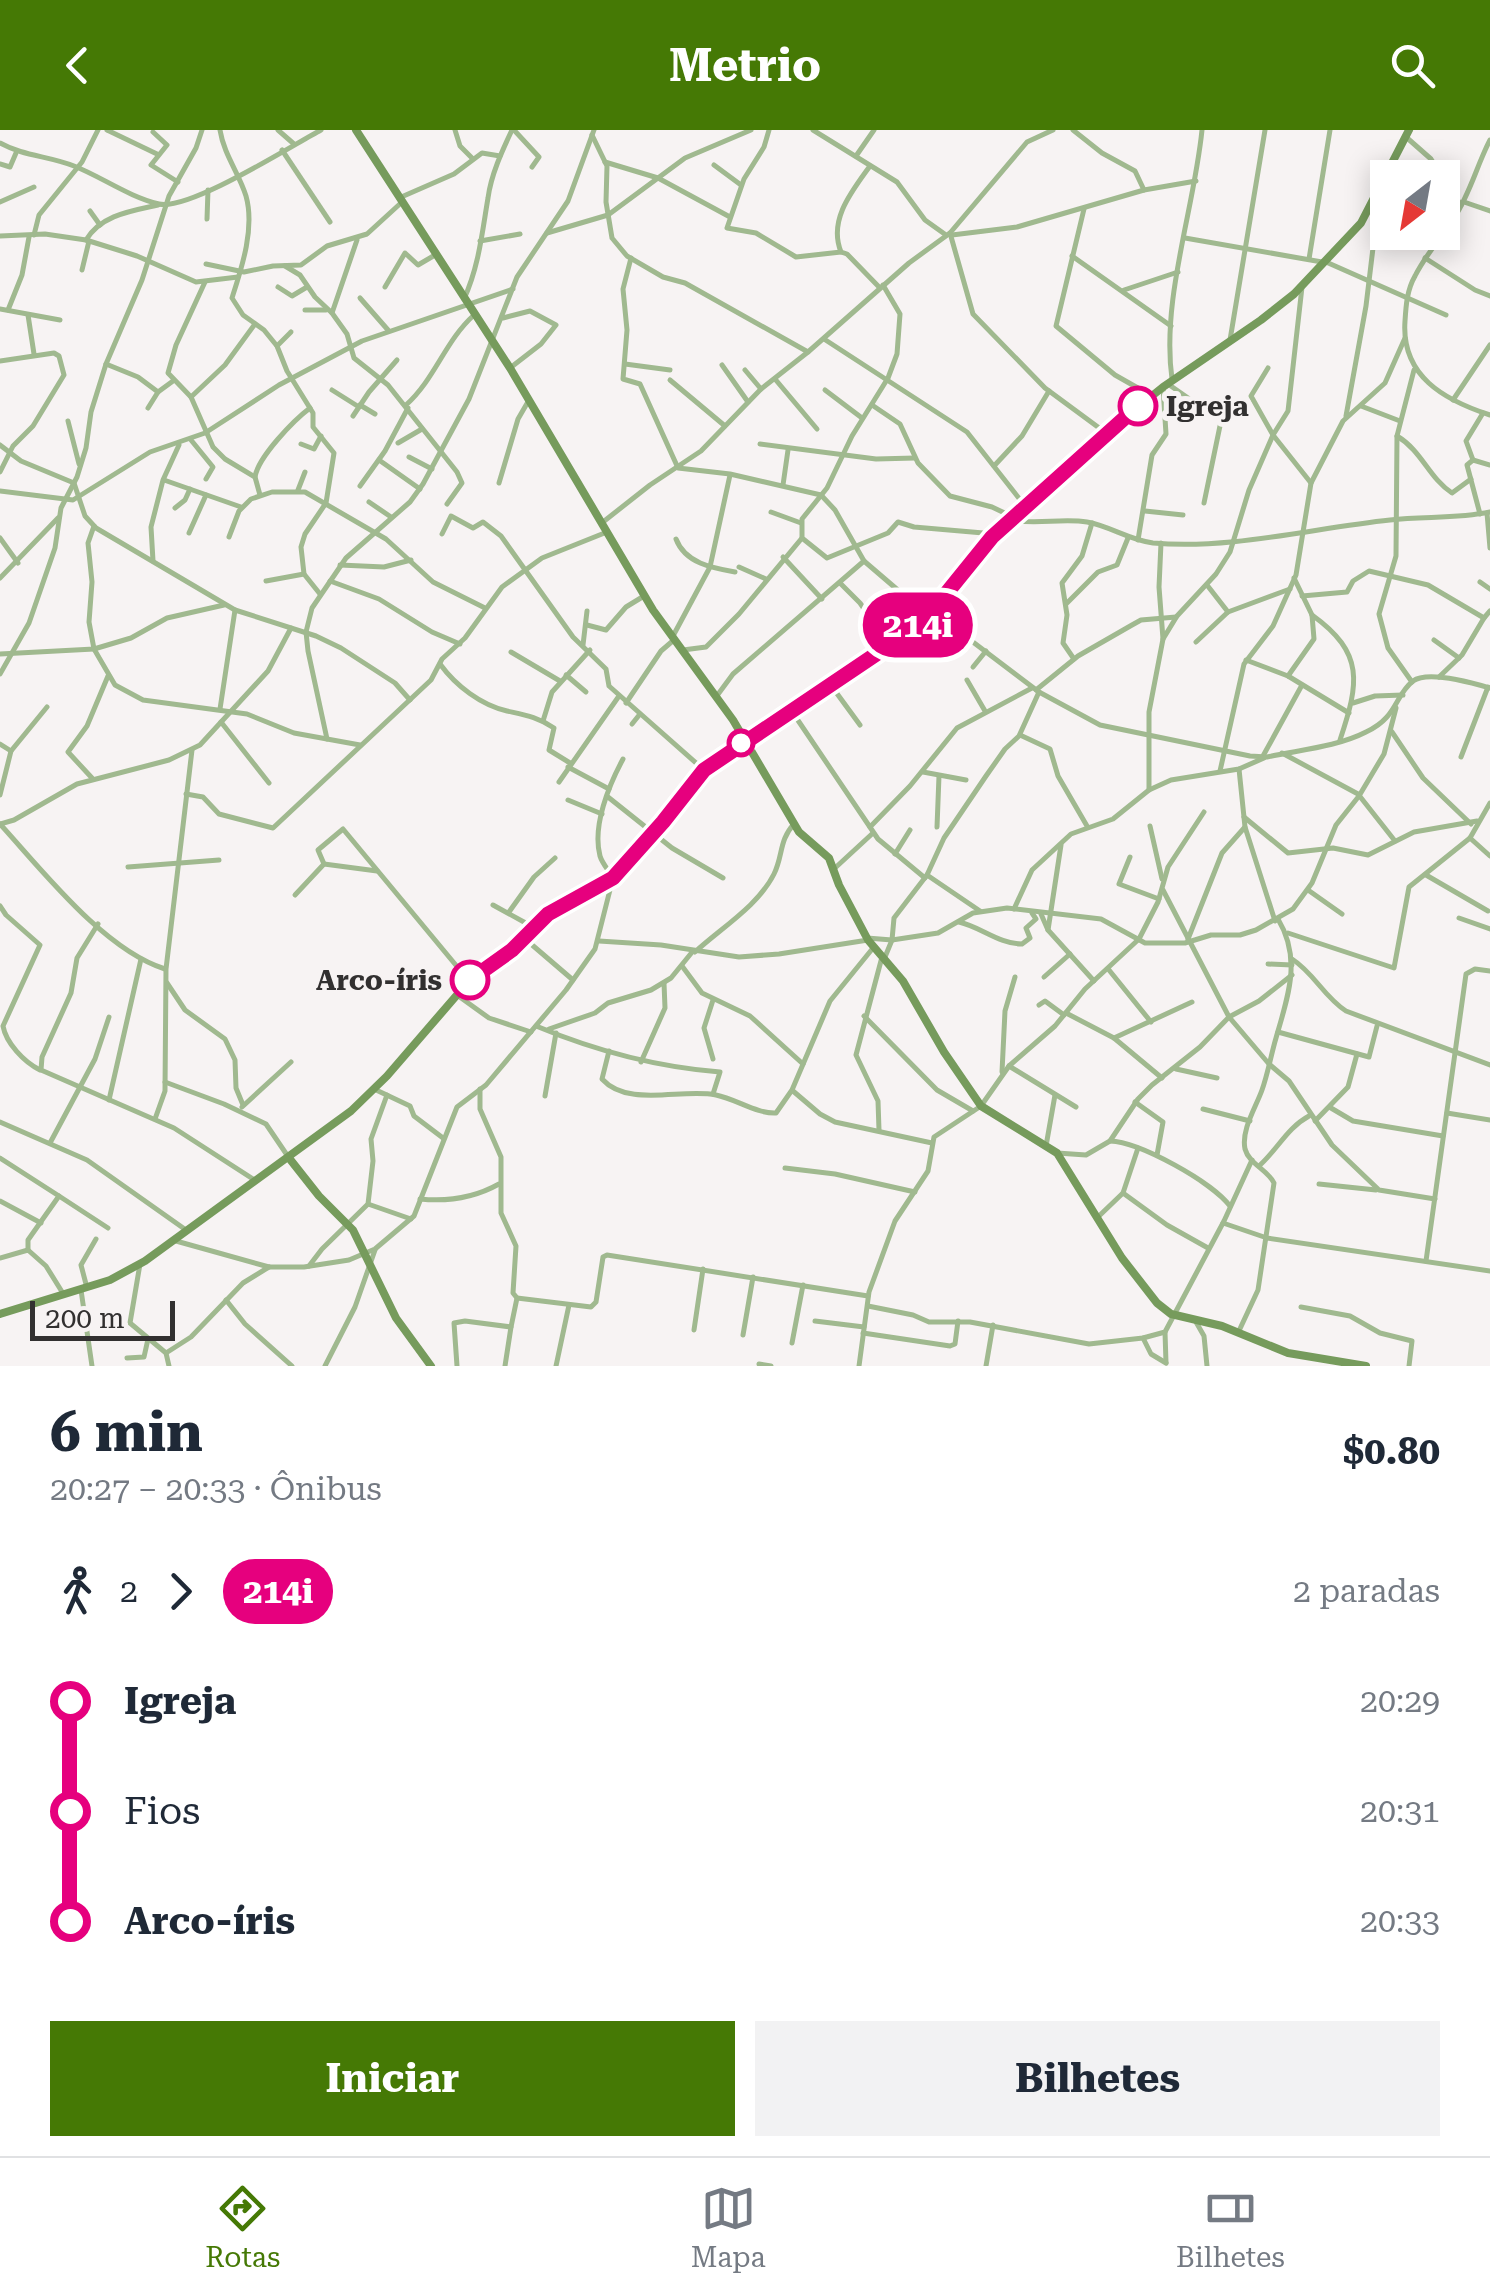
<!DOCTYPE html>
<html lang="pt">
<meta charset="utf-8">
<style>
body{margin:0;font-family:"Roboto Serif",serif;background:#f2f2f3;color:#1f2937;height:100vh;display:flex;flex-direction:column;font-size:38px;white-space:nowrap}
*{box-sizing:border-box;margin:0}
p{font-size:32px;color:#747a83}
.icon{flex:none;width:55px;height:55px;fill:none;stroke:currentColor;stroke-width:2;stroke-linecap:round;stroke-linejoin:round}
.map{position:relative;height:1236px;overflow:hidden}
.panel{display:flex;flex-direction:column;background:#fff;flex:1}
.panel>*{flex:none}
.badge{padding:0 20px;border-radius:32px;font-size:35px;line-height:65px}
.needle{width:65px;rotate:211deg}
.controls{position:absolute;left:1370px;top:30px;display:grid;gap:20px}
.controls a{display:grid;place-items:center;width:90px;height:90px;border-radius:0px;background:#fff;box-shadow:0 5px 25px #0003;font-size:50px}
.scale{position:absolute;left:30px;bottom:25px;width:145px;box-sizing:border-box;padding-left:10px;border:5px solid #323030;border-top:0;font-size:28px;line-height:35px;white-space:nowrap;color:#323030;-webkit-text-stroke:8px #f7f3f3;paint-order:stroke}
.map>.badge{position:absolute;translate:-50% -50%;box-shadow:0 0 0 5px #fff}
.legs{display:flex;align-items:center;gap:15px;height:110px;padding:0 50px;font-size:32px}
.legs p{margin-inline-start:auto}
.head{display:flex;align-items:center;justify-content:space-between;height:170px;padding:0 50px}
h1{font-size:55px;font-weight:700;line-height:75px}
.action{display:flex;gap:20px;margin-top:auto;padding:20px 50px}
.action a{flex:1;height:115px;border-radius:0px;background:#457905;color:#fff;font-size:40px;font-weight:700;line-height:115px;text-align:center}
.action a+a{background:#f2f2f3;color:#1f2937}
ul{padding:0 50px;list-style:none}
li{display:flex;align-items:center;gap:35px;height:110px;font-size:38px}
li i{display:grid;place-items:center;width:15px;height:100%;margin:0 12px;background:currentColor}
li i::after{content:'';width:25px;height:25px;margin:-12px;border:8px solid;border-radius:50%;background:#fff}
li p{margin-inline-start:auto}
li:first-child i{background:linear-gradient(#0000 50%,currentColor 0)}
li:last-child i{background:linear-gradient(currentColor 50%,#0000 0)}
header{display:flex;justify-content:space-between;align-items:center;height:130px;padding:0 50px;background:#457905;color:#fff;font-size:45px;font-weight:700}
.tabs{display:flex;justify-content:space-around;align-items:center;height:140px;border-top:2px solid #e0e1e3;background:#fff;font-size:28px;color:#747a83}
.tabs a{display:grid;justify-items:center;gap:5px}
.tabs .active{color:#457905}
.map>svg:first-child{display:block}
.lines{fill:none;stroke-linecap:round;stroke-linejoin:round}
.street{stroke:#a0b98f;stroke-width:5}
.secondary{stroke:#769b5c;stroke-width:8}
.line-1-casing{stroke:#fff;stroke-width:22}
.line-1{stroke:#e6007e;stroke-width:15}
.stop-1-dot{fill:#fff;stroke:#e6007e;stroke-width:5}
.labels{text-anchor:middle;stroke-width:10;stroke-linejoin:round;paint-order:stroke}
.stop-label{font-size:28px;font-weight:bold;fill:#323030;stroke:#f7f3f3;text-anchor:start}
</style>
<header><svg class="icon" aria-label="back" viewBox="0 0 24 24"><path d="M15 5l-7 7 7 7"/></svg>Metrio<svg class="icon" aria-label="search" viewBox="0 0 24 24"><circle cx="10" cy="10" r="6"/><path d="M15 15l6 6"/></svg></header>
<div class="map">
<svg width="1490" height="1236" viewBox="0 0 1490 1236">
<rect width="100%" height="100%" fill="#f7f3f3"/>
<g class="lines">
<g class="street">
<path d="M107 0 157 24"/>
<path d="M220 0C224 25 239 43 246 66 255 98 242 137 232 168L243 185 264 200 277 216 287 241 313 283V297L334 323 326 373 305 404 301 417 304 444 320 464"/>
<path d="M278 0 294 14"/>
<path d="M455 0 460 16 472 28"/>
<path d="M514 0 539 27 532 37"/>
<path d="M769 0 764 17 744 49 727 98 756 103 796 127 841 122"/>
<path d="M813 0 897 52 925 90 946 105"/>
<path d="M1073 0 1102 23 1135 41 1144 60"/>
<path d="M153 2 167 15 151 35 178 52"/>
<path d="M592 5 607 36 606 72 612 108 627 126 663 147 685 153 808 222"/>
<path d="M1406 7 1431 29 1461 75"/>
<path d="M1490 10C1477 35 1470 64 1454 88 1442 107 1426 124 1415 146 1407 160 1406 175 1405 191 1401 246 1444 270 1490 285"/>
<path d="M0 13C23 26 49 26 74 36 102 47 129 67 159 74 189 81 291 16 321 0"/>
<path d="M282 20 330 92"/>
<path d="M856 26 874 0"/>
<path d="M605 32 658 48 730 87"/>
<path d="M0 34 10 37 16 23"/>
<path d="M714 35 741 55"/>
<path d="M870 36C852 61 828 90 841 122L847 124 880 158"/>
<path d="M399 68 454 44 482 23 500 26"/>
<path d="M0 72 34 57"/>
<path d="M1464 72 1490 81"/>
<path d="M1084 79 1056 196 1115 245 1152 266"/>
<path d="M90 81 100 95"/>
<path d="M207 89 208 60"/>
<path d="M547 103 608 85 685 28 751 0"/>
<path d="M950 103 973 184 1045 258 1106 303"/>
<path d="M34 105 39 85 82 32 98 0"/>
<path d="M952 105 1017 97 1144 60 1196 51"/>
<path d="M0 106 45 104 86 110 137 126 196 152 238 147"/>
<path d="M1185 108 1322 132"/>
<path d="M86 110C101 85 131 81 158 75"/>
<path d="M480 111 520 104"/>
<path d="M1072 126 1171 196"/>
<path d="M631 128 623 159 627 200 623 249 640 254 678 338 730 344 821 365 835 380 864 431 927 485"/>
<path d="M1425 128 1475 160 1490 166"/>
<path d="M1309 129 1330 0"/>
<path d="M1326 132 1446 185"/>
<path d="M206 134 244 142 273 136 301 135 327 116 367 104 402 72"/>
<path d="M285 136 300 145 315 167 332 183 347 204 354 228 388 255 457 342 462 353 447 374"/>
<path d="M82 140 89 111"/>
<path d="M205 152 176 215 168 243 191 267 213 317 225 329 255 347 260 365"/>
<path d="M883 155 900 184 897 224 888 248 852 306 827 358 802 389V408L827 428 888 403 898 392 914 397 995 404"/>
<path d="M278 157 292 166 307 157"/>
<path d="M385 157 405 123 418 135 435 125"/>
<path d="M1124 160 1178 142"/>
<path d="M360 168 388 200"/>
<path d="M464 169C479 136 482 103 488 68 491 45 502 21 512 0"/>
<path d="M0 179 60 190"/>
<path d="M8 180 22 145 29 107"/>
<path d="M305 180H326"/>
<path d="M332 183 357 110"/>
<path d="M28 185 34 224"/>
<path d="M503 188 530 181 556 195 541 214 510 238"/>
<path d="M824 209 967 302 1025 376"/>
<path d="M1230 210 1265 0"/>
<path d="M277 216 291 202"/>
<path d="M0 231 54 223 59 226 64 245 33 296 13 316 0 342"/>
<path d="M106 234 138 247 158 262"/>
<path d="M625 234 670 240"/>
<path d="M722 235 748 272"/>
<path d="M1268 238 1251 266 1273 305 1311 353"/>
<path d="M745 240 761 259"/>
<path d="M775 249 817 299"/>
<path d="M1172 249C1161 170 1194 80 1202 0"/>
<path d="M670 250 725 296"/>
<path d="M1168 254 1221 291 1204 373"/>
<path d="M332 260 359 277"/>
<path d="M825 260 862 288"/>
<path d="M191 267 225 235 255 194"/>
<path d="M1453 270 1490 215"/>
<path d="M360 275 375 284"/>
<path d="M406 275C435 249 445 211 474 185"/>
<path d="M872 275 900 294 918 333 950 366 992 377 1013 387"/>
<path d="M1361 276 1400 291"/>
<path d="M148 278 158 262 173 251"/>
<path d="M353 286 369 262 397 230"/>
<path d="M1346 286 1366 176 1380 60"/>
<path d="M68 291 79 334"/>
<path d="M1397 306C1422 321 1429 348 1452 363L1471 349"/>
<path d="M191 310 213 337 206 349"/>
<path d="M398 313 422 299"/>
<path d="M301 314 314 319 321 306"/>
<path d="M760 314 876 329 915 328"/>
<path d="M0 315 21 331 74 353 85 386 96 398 235 480 316 506 341 518 395 553 410 570"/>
<path d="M409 327 432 339"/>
<path d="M379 330 420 359"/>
<path d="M1473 330 1466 311 1483 283"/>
<path d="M994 336 1022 306 1049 261"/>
<path d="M255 347C258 327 294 290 310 278"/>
<path d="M164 350 241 377"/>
<path d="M499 353 518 289 529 270"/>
<path d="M783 355 788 320"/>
<path d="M360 356 385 321 408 278"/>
<path d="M298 360 305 342"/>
<path d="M0 361 73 370 150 322 205 303 279 255 362 211 513 159"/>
<path d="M369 372 391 387"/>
<path d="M175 378 185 370 190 359"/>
<path d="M1145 381 1183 385"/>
<path d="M771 382 801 393"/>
<path d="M1487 383 1490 418"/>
<path d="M1480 384 1467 335 1473 330 1490 335"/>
<path d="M1010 390C1036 395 1062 388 1087 392 1110 396 1129 410 1153 413 1231 420 1313 398 1390 390 1424 386 1457 389 1490 382"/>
<path d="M603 392 650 355 701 321 761 259 808 222 909 133 950 103 1027 12 1053 0"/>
<path d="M94 396 88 413 92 452 89 492 94 519 115 555 143 570 247 584 294 603 360 615"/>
<path d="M189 403 206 365"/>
<path d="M442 404 451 386 473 398 483 392 501 406 573 507 606 539 609 556 704 640"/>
<path d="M229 407 239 381 251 369 272 362H305L386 409 433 452 485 478"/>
<path d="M0 408 18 433"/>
<path d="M676 409C685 433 712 438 735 442"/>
<path d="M1138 410 1152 325 1166 304 1163 257"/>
<path d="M783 427 822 469"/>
<path d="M153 431 151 397 163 350 179 315"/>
<path d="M340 435 384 437 411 430"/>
<path d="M739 437 766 449"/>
<path d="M0 448 58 388"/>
<path d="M266 451 304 444"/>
<path d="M330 451 379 469 432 502 460 514"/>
<path d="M1480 452 1490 459"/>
<path d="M840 453 860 473 890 516"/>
<path d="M1207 455 1228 482"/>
<path d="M1302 466 1347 462 1353 451 1369 441 1428 455 1484 488 1490 481"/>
<path d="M1066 474 1098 442 1117 435 1128 408"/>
<path d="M932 481 1039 562 1100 595 1250 626 1267 627C1298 620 1337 617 1366 602 1398 587 1394 566 1413 551 1428 540 1473 553 1490 558"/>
<path d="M1312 485C1365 523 1359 553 1340 610"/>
<path d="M587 495 606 500 626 477 644 466"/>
<path d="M673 506 710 437 730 345"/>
<path d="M1163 509 1177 486 1216 444 1230 422 1249 360 1273 305 1288 281 1302 157"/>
<path d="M1434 510 1459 528"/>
<path d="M1196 512 1228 482 1290 459"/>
<path d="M583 515 587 481"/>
<path d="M683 520 706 517 739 484 802 408"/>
<path d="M511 522 560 551"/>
<path d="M0 524 94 519 131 508 167 488 224 475"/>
<path d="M1074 529 1063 513 1067 485 1062 453 1082 426 1092 393"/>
<path d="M1246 530 1288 546 1349 583"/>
<path d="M440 534C456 556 481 575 507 581 525 585 538 587 554 598L549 620 570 633"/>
<path d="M973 537 986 521"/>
<path d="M0 544 29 493 55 418 61 378 77 347 86 318 91 282 106 234 142 150 169 66 196 18 202 0"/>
<path d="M566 545 586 562"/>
<path d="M1288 546 1314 509 1312 485 1294 448"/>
<path d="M1439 547 1462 525 1484 488"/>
<path d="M967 550 985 581"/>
<path d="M1412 552 1388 518 1379 484 1396 426 1397 306 1414 240"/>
<path d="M830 554 860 595"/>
<path d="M1036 560 1078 526 1132 495 1141 490 1176 487"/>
<path d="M716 567 733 544 864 431"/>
<path d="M626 573 661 521 675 509"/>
<path d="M1353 573 1375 566 1403 565"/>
<path d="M220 579 235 480"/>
<path d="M791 580 878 709 925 748"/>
<path d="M543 591 552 562 590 520"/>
<path d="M221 592 269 653"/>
<path d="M632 594 640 584"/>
<path d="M1392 602 1423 648 1471 694"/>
<path d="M1020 605 1050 619 1058 646 1087 696"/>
<path d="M327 609 308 521 306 502 312 478 346 428 410 372 423 354 469 269 517 147 568 71 594 0"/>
<path d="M0 614 11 621"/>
<path d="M1282 623 1358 664 1395 711"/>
<path d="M1263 626 1302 555"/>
<path d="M1461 627 1488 557"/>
<path d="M568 637 609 659"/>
<path d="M1239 639 1245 697 1275 791"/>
<path d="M1220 641 1244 534 1273 496 1296 445 1311 353 1343 291 1385 253 1405 208"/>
<path d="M923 642 966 650"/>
<path d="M92 648 68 622 87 596 108 546"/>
<path d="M559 652 619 566"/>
<path d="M1149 660V582L1163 509 1159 457 1161 413"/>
<path d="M186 664 203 667 219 684 273 698 431 550 442 529 465 508 502 457 542 428 607 402"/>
<path d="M0 665 11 621 47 577"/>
<path d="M608 667 672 718 723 748"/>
<path d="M568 670 602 684"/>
<path d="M1490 673 1470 708 1490 726"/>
<path d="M1244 687 1288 723 1333 718 1368 725 1414 702 1477 691"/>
<path d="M0 694 14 690 77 654 169 630 200 615 268 541 291 498"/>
<path d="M0 694C42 740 104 820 165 839"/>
<path d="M1150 696 1162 749"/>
<path d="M870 697 910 656 957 598 1032 558"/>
<path d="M937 697 939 646"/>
<path d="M895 724 910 700"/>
<path d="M1130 727 1119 754 1159 769"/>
<path d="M324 734 377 741"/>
<path d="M128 737 219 730"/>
<path d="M835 738 873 703"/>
<path d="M927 745 980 781"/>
<path d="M1426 745 1488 781"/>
<path d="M1163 760 1229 887 1269 934 1289 951 1332 1015 1379 1060 1435 1069"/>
<path d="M1308 760 1342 784"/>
<path d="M295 765 324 734 318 720 343 699 469 851"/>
<path d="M493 775 533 797"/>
<path d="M0 776 6 785 40 815 3 896C6 913 24 932 40 940"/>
<path d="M1014 779 1032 740 1071 704 1113 689 1149 660 1171 650 1239 639 1264 628"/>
<path d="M509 782 534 747 555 728"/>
<path d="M1041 784 1048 800 1094 851"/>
<path d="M1459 788 1490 799"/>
<path d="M959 792C981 797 999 814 1022 814L1030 808 1026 798 1036 789 1032 783"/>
<path d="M98 794 77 828 71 863 42 927 41 940 174 998 256 1051"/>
<path d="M1048 800 1061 715"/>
<path d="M1288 803 1394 838 1409 757 1470 708"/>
<path d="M524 808 573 850"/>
<path d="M867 808 892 810 938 803 973 783 1007 778 1101 789 1145 813H1185L1211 805H1240L1256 800 1293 779 1312 753 1336 695 1359 666 1384 624 1396 578"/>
<path d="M1188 809 1222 723 1245 697"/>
<path d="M599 811 661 815 739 827 779 824 868 810"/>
<path d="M695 822C721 798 758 776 774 744 783 726 779 710 794 694"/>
<path d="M885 827 892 810 894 788 927 745 944 708 986 646 1005 619 1019 606 1039 562"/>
<path d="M1292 829C1314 843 1324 867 1346 881L1490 935"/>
<path d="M1268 834 1292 835"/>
<path d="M682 836 702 863 750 886 803 934"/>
<path d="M1109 840 1151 892"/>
<path d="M1044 847 1070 824"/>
<path d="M167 853 185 880 225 909 235 930 236 958 243 975"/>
<path d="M457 865 489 888 531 902"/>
<path d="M713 870 704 898 713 929"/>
<path d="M1039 875 1045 871 1064 885"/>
<path d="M1066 883 1114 908 1162 948"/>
<path d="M864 886 937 960 973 981"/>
<path d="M536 896C596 921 656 937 720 942L713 964"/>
<path d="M549 899 595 883 608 873 651 860 671 848 693 821"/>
<path d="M1278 902 1369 927 1377 896"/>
<path d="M1114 908 1192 872"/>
<path d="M609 921 602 949C628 978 682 958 716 965 736 969 757 984 776 983L792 960 830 871 873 818"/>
<path d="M641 932 665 878 664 853"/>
<path d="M1009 936 1076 977"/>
<path d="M1176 939 1217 948"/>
<path d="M1002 942 1005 881 1015 847"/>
<path d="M165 952 224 974 266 994 287 1025"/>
<path d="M374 959 410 976 414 986 443 1008"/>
<path d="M793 961 820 984 835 992 932 1013"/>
<path d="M545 966 556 903"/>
<path d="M109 970 141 829"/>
<path d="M1135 972 1163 992 1157 1025"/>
<path d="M242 977 291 932"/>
<path d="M1331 978 1353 991 1443 1006"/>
<path d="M1203 979 1250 991"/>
<path d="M1447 983 1490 990"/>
<path d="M155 989 165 961 166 839 192 620"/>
<path d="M1315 991 1348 957 1357 924"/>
<path d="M0 992 87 1030 186 1100"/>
<path d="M879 1000 878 971 856 925 882 827"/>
<path d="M1110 1011C1140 1012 1212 1052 1230 1076"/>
<path d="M50 1013 95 929 109 887"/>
<path d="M1046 1016 1055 965"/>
<path d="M1057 1023 1086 1025 1110 1011 1138 969 1152 955 1200 917 1229 887 1259 871 1292 845"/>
<path d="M0 1028 59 1066 28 1110V1120"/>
<path d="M1259 1036C1278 1019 1287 998 1309 986"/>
<path d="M785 1038 835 1044 915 1062"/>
<path d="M1319 1054 1376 1060"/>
<path d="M1123 1063 1167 1095 1208 1118"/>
<path d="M59 1066 108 1098"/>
<path d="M420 1069C449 1072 474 1068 499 1054"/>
<path d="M0 1071 41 1093"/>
<path d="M368 1074 411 1089"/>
<path d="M1099 1086 1123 1063 1138 1018"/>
<path d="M1223 1093 1267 1108 1490 1141"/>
<path d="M176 1111 269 1137H304L349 1130 375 1119 414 1086 457 977 486 955 566 860 595 819 613 748C609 741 602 733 600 726 592 696 609 655 623 629"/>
<path d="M0 1128 28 1120 46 1136 64 1165"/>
<path d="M1426 1131 1466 844 1475 839 1490 841"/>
<path d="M140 1134 130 1193 166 1223 169 1236"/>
<path d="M309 1136 322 1119 368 1074 373 1031 371 1009 387 965"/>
<path d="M87 1158 81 1135 96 1109"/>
<path d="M81 1160 92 1236"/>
<path d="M517 1168 591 1177 596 1172 603 1127 607 1125 868 1166"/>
<path d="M226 1170 245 1194 292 1236"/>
<path d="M868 1176 913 1185 929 1192H970L1089 1214 1143 1208 1165 1202 1224 1091 1252 1030"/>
<path d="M1301 1177 1350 1186 1380 1203 1412 1211 1409 1236"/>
<path d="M815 1191 864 1197"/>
<path d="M1196 1192 1204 1206 1207 1236"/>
<path d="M694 1200 703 1139"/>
<path d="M1165 1202 1166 1233"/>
<path d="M863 1203 950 1216 955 1214 958 1191"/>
<path d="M1238 1203 1258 1160 1274 1053C1268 1040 1249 1034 1245 1019 1241 1000 1256 977 1262 960 1268 943 1271 925 1276 908 1288 866 1302 829 1278 789"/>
<path d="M743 1205 753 1147"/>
<path d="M1143 1208 1151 1224 1166 1233"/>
<path d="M792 1213 803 1155"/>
<path d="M166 1223 191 1207 243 1153 269 1137"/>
<path d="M127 1228 144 1227 148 1209"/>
<path d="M759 1234 771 1236"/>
<path d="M325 1236 355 1177 375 1120"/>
<path d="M457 1236 454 1193 465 1191 511 1197 517 1168 513 1163 516 1116 501 1083V1027L480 979V959"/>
<path d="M505 1236 511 1197"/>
<path d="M556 1236 569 1175"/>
<path d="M859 1236 869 1162 895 1091 928 1041 934 1007 981 976 1009 936 1055 896 1085 859 1139 809 1158 772 1168 737 1204 682"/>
<path d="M986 1236 993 1195"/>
</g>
<g class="secondary">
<path d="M356 0 510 238 653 480 733 590 799 702 829 728 839 755 868 810 903 851 944 922 981 976 1057 1023 1122 1128 1157 1173 1171 1184 1222 1196 1288 1223 1366 1236"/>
<path d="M289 1028 319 1066 353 1100 396 1188 431 1236"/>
<path d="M0 1184 110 1150 145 1131 351 981 387 946 469 851 512 820 548 784 613 748 626 736 704 640 911 501 937 475 992 407 1106 303 1163 257 1261 190 1294 164 1361 93 1409 0"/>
</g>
</g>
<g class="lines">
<defs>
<path id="line-1" d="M470 850 512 820 548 784 613 748 663 692 704 640 912 500 937 475 992 407 1138 276"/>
</defs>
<use href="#line-1" class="line-1-casing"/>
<use href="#line-1" class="line-1"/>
</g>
<g class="stop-1-dot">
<circle cx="1138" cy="276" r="18"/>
<circle cx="741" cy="613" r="12"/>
<circle cx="470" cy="850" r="18"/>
</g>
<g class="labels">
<g class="stop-label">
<text x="1166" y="286">Igreja</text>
<text x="442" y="860" text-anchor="end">Arco-íris</text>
</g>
</g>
</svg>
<div class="controls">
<a><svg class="needle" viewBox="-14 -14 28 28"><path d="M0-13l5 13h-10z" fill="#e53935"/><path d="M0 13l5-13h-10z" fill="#747a83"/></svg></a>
</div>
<div class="scale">200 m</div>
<b class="badge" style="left:918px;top:495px;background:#e6007e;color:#fff">214i</b>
</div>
<section class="panel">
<div class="head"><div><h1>6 min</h1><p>20:27 – 20:33 · Ônibus</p></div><b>$0.80</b></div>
<div class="legs"><svg class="icon" aria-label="walk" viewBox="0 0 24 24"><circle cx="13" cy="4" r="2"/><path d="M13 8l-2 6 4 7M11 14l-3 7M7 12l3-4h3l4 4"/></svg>2<svg class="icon" aria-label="forward" viewBox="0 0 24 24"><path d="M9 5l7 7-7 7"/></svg><b class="badge" style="background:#e6007e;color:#fff">214i</b><p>2 paradas</p></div>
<ul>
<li><i style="color:#e6007e"></i><b>Igreja</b><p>20:29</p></li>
<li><i style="color:#e6007e"></i><span>Fios</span><p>20:31</p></li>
<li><i style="color:#e6007e"></i><b>Arco-íris</b><p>20:33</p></li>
</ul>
<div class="action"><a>Iniciar</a><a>Bilhetes</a></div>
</section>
<nav class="tabs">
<a class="active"><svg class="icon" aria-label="directions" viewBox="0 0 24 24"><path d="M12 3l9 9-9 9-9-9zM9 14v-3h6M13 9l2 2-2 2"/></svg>Rotas</a>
<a><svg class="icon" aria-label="map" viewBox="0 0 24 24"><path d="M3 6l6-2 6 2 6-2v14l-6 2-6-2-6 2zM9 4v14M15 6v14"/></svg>Mapa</a>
<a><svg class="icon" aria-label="tickets" viewBox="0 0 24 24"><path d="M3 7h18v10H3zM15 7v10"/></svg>Bilhetes</a>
</nav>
